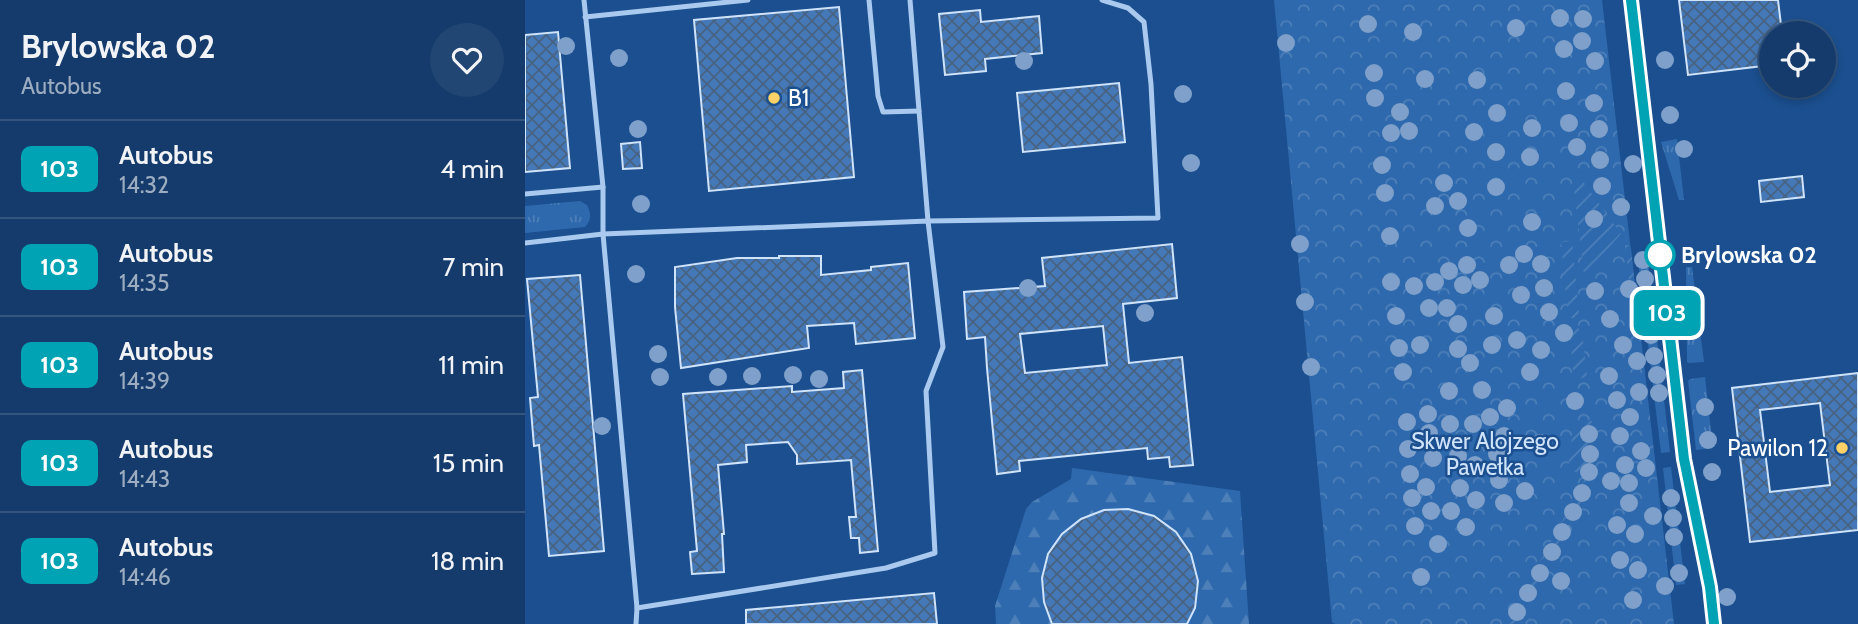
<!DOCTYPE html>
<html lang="pl">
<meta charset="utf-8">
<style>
body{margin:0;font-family:Cabin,sans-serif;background:#214673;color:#f1f3f6;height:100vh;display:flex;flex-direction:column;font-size:26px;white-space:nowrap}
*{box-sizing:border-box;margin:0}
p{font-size:23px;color:#9dadc1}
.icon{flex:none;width:38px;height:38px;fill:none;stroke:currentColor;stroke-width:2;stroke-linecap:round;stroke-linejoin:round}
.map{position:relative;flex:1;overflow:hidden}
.side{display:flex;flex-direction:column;background:#143b6b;width:525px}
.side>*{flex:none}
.badge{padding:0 14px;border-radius:10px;font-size:24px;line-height:46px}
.controls{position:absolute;left:1234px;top:21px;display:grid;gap:14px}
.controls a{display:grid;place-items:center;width:77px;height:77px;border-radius:50%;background:#143b6b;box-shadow:0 4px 10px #0003,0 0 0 2px #33557e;font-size:35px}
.map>.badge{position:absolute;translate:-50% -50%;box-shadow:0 0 0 4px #fff}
.round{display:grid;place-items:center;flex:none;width:74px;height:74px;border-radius:37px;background:#214673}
.overview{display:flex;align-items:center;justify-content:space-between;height:119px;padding:0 21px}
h1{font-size:33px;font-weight:700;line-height:52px}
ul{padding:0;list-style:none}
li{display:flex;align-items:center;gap:21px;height:98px;padding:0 21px;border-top:2px solid #33557e}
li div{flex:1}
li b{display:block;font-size:26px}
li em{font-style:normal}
li .badge{min-width:77px;font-weight:700;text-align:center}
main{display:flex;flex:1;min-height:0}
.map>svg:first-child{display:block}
.grass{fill:url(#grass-tufts)}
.forest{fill:url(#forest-firs)}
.park{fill:url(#park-crowns)}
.garden{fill:url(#garden-furrows)}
.building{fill:url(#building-cross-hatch);stroke:#cfe3fa;stroke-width:2;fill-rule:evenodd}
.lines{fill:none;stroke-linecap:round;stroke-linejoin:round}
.service{stroke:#a9c9ee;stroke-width:5}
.minor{stroke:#a9c9ee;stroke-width:7}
.tree{fill:#7ea0ca}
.line-casing{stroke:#fff;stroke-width:16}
.line{stroke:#00a3b4;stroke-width:10}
.poi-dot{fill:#ffd166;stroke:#1b4f8f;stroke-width:2.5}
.stop-dot{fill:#fff;stroke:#00a3b4;stroke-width:3.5}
.labels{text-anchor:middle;stroke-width:5;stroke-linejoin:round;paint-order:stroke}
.poi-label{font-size:23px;fill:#fff;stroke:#1b4f8f;text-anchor:start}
.stop-label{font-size:23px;font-weight:bold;fill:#fff;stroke:#1b4f8f;text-anchor:start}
.park-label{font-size:23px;fill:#cfe3fa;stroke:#1b4f8f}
</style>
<main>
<section class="side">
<div class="overview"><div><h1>Brylowska 02</h1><p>Autobus</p></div><a class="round"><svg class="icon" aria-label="heart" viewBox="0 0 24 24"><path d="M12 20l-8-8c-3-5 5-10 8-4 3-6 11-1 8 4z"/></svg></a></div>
<ul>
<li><span class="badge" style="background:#00a3b4;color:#fff">103</span><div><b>Autobus</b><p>14:32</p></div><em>4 min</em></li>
<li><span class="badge" style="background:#00a3b4;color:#fff">103</span><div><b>Autobus</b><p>14:35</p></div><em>7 min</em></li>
<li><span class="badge" style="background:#00a3b4;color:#fff">103</span><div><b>Autobus</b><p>14:39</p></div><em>11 min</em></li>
<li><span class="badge" style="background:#00a3b4;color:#fff">103</span><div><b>Autobus</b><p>14:43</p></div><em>15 min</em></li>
<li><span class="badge" style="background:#00a3b4;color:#fff">103</span><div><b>Autobus</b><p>14:46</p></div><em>18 min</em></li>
</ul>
</section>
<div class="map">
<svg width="1333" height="624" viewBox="0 0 1333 624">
<defs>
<pattern id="grass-tufts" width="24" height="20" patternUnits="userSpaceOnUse" patternTransform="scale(1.75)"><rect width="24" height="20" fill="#2e69ad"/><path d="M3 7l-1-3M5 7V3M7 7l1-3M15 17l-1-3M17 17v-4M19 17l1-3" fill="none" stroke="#4d80b9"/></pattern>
<pattern id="forest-firs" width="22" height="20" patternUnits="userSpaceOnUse" patternTransform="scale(1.75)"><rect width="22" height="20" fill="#2e69ad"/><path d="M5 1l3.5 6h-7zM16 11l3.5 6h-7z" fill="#4d80b9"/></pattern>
<pattern id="park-crowns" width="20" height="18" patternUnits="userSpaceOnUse" patternTransform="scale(1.75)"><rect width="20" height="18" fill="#2e69ad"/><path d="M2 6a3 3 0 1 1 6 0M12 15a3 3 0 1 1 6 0" fill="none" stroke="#4d80b9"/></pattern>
<pattern id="garden-furrows" width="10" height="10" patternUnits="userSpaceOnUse" patternTransform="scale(1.75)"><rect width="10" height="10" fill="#2e69ad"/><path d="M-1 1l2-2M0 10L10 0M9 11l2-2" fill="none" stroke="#4d80b9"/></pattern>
<pattern id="building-cross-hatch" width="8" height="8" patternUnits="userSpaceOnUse" patternTransform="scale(1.75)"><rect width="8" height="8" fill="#4478b7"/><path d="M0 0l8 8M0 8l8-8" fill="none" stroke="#486282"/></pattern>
</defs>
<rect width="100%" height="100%" fill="#1b4f8f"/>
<g class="grass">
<path d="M1152 139 1159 200H1154L1136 142Z"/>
<path d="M55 201 62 205C66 214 67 219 60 227L0 233V206Z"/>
<path d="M1122 251 1145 452 1136 453 1112 252Z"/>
<path d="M1161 267H1167L1179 362 1164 363 1162 362Z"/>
<path d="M1180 377 1188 448 1171 450 1163 381 1165 379Z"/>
<path d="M1146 467 1160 584 1151 585 1138 468Z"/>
</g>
<path class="forest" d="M547 468 715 491 724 624H662C665 611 671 596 672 582 673 569 665 553 658 543 619 484 527 507 518 577 515 594 521 609 527 624H471L470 606 501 509 507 502 546 479Z"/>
<path class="park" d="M749 0H1077L1149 624H810L807 622Z"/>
<g class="garden">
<path d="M1051 175 1054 176 1096 234 1059 275 1048 179Z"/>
<path d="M1047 241 1054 314 1049 318H1043L1036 242Z"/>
<path d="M1100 245H1104L1106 248 1114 324 1109 325Z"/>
<path d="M1050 326 1057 331 1062 377 1049 379 1044 327Z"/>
<path d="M1060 421H1067L1072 473 989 624H981L1059 481V476L1043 469 1048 429Z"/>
</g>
<g class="building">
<path d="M1154 0H1253L1257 33H1246V65L1163 75Z"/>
<path d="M314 7 329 177 184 191 169 20Z"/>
<path d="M455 10 456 22 514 16 517 53 460 59 461 71 420 75 414 14Z"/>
<path d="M33 32 45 168 0 172V35Z"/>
<path d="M594 83 600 142 498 152 492 93Z"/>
<path d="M115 142 117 168 98 169 96 144Z"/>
<path d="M1277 176 1279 197 1236 202 1234 181Z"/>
<path d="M647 244 652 298 598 304 600 324 604 363 657 357 668 465 645 467 644 457 623 459 622 448 494 461 495 471 472 474 462 368 460 337 442 339 439 292 520 286 517 258ZM578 326 582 365 500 373 495 334Z"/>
<path d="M254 256H296V275L346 270V267L383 263 390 338 331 344 329 323 282 326 284 348 156 368 150 307V267L212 258H254Z"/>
<path d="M55 275 79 551 24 556 14 445 9 446 5 398 13 397 2 279Z"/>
<path d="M337 370 353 551 335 553 334 538H326L324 517H331L326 460 272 464V455L263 442 221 445 222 462 193 465 199 534H197L199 572 167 574 165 552 172 551 158 394 267 386V392L319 388 318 372Z"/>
<path d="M1333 373V530L1225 542 1207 388ZM1295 403 1305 485 1245 492 1235 410Z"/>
<path d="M603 509 629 516 651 532 666 554 673 581 670 608 662 624H527L519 602 517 578 523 554 537 534 556 519 579 510Z"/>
<path d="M409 593 412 624H221V610Z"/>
</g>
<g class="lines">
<g class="service">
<path d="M59 0 78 187V234L112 608 111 624"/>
<path d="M344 0 353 96 358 112 394 111"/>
<path d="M385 0 403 221 633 218 626 84 619 22 603 8 577 0"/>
<path d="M60 17 223 0"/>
<path d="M0 194 78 187"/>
<path d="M0 243 78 234 403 221 418 347 401 391 410 553 361 568 112 608"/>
</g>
<path class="minor" d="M1106 0 1159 459 1185 587 1189 624"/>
</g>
<g class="tree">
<circle cx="1035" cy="18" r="9"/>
<circle cx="1058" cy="19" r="9"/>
<circle cx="843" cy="24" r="9"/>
<circle cx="991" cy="28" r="9"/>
<circle cx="888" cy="32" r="9"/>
<circle cx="1057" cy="41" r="9"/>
<circle cx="761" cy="43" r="9"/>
<circle cx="41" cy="46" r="9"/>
<circle cx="1039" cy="49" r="9"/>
<circle cx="94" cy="58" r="9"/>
<circle cx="1140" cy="60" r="9"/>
<circle cx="499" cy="61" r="9"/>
<circle cx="1070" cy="61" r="9"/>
<circle cx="849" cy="73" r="9"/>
<circle cx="900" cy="79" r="9"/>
<circle cx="952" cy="80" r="9"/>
<circle cx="1041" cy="91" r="9"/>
<circle cx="658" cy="94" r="9"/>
<circle cx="850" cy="98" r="9"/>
<circle cx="1069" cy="103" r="9"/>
<circle cx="875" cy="112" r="9"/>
<circle cx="972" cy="113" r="9"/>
<circle cx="1145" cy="115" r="9"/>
<circle cx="1044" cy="123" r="9"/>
<circle cx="1007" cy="128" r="9"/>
<circle cx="113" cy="129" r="9"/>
<circle cx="1074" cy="129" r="9"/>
<circle cx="884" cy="131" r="9"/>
<circle cx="949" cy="132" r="9"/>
<circle cx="866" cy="133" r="9"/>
<circle cx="1052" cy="147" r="9"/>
<circle cx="1159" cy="149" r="9"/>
<circle cx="971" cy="152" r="9"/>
<circle cx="1005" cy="157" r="9"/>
<circle cx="1075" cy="160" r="9"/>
<circle cx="666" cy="163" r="9"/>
<circle cx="1108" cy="164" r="9"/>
<circle cx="857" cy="165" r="9"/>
<circle cx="919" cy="183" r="9"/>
<circle cx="1077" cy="186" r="9"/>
<circle cx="971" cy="187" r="9"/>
<circle cx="860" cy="193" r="9"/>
<circle cx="933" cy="201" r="9"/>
<circle cx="116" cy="204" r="9"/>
<circle cx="910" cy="206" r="9"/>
<circle cx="1096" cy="207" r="9"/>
<circle cx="1069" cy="219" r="9"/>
<circle cx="1007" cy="222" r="9"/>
<circle cx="943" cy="228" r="9"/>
<circle cx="865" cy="236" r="9"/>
<circle cx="775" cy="244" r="9"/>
<circle cx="999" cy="254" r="9"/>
<circle cx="1118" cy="260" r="9"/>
<circle cx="1016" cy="264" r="9"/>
<circle cx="942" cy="265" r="9"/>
<circle cx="984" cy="265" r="9"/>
<circle cx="924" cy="271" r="9"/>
<circle cx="111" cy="274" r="9"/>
<circle cx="1120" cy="279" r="9"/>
<circle cx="955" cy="280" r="9"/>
<circle cx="866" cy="282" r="9"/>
<circle cx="910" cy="282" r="9"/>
<circle cx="938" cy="285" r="9"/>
<circle cx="889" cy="286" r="9"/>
<circle cx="503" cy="288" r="9"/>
<circle cx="1019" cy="288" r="9"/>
<circle cx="1104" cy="289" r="9"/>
<circle cx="1070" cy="291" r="9"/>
<circle cx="996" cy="295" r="9"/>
<circle cx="1122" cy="297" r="9"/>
<circle cx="780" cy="302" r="9"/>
<circle cx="904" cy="308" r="9"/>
<circle cx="922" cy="308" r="9"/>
<circle cx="1024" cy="312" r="9"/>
<circle cx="620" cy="313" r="9"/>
<circle cx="871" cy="316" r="9"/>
<circle cx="969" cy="316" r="9"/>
<circle cx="1085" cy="319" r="9"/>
<circle cx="933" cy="324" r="9"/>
<circle cx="1169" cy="327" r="9"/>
<circle cx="1039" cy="333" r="9"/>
<circle cx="1126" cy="335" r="9"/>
<circle cx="992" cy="340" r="9"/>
<circle cx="895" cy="345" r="9"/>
<circle cx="967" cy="345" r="9"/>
<circle cx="1098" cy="345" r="9"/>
<circle cx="874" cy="348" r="9"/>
<circle cx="933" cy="349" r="9"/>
<circle cx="1016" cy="350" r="9"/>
<circle cx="133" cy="354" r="9"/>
<circle cx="1129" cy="356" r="9"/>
<circle cx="1112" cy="361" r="9"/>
<circle cx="945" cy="363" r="9"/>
<circle cx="786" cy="367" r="9"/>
<circle cx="878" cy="372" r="9"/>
<circle cx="1005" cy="372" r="9"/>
<circle cx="268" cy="375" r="9"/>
<circle cx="1132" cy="375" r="9"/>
<circle cx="227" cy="376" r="9"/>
<circle cx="1084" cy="376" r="9"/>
<circle cx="135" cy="377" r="9"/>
<circle cx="193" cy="377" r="9"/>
<circle cx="294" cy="379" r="9"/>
<circle cx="957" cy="390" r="9"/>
<circle cx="924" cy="391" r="9"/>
<circle cx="1114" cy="392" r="9"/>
<circle cx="1134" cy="393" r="9"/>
<circle cx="1092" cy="400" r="9"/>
<circle cx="1050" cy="401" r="9"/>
<circle cx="1180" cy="407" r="9"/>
<circle cx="982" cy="408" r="9"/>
<circle cx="903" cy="414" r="9"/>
<circle cx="965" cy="417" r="9"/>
<circle cx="1105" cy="417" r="9"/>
<circle cx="882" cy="422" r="9"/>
<circle cx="925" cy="424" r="9"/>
<circle cx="948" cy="424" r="9"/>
<circle cx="77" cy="426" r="9"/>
<circle cx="904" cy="433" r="9"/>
<circle cx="1064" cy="434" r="9"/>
<circle cx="979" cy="436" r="9"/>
<circle cx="1095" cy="436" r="9"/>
<circle cx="1183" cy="440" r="9"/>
<circle cx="1015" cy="443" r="9"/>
<circle cx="883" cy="449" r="9"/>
<circle cx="1116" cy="451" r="9"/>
<circle cx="972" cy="454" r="9"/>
<circle cx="1065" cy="454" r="9"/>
<circle cx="933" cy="456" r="9"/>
<circle cx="908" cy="458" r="9"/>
<circle cx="950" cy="465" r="9"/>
<circle cx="1100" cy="465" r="9"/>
<circle cx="1121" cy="468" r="9"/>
<circle cx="1064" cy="472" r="9"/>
<circle cx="1187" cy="472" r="9"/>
<circle cx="885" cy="474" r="9"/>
<circle cx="974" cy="480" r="9"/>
<circle cx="1086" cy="481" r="9"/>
<circle cx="1104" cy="483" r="9"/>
<circle cx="901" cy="487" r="9"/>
<circle cx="935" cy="488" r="9"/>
<circle cx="1000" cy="491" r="9"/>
<circle cx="1057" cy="493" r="9"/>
<circle cx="887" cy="498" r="9"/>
<circle cx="1146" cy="498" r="9"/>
<circle cx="951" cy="500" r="9"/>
<circle cx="979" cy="503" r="9"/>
<circle cx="1104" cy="503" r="9"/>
<circle cx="906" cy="511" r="9"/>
<circle cx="926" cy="511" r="9"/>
<circle cx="1048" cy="512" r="9"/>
<circle cx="1128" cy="516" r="9"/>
<circle cx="1148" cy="518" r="9"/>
<circle cx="1092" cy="525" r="9"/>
<circle cx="890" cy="526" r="9"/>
<circle cx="941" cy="527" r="9"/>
<circle cx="1037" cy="532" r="9"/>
<circle cx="1110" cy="534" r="9"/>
<circle cx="1149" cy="537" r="9"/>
<circle cx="913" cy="544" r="9"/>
<circle cx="1027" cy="552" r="9"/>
<circle cx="1095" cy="560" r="9"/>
<circle cx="1113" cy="570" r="9"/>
<circle cx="1015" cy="573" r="9"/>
<circle cx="1154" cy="573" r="9"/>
<circle cx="896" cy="577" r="9"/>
<circle cx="1036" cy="581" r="9"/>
<circle cx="1140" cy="586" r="9"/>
<circle cx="1003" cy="593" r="9"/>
<circle cx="1202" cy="597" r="9"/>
<circle cx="1108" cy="600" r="9"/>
<circle cx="992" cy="612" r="9"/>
</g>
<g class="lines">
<defs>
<path id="line" d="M1106 0 1159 459 1185 587 1189 624"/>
</defs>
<use href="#line" class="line-casing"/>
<use href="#line" class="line"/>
</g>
<g class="poi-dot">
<circle cx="249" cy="98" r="7"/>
<circle cx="1317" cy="448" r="7"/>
</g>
<circle class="stop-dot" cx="1135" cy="255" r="14"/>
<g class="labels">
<g class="poi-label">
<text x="263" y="106">B1</text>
<text x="1303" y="456" text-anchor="end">Pawilon 12</text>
</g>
<g class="stop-label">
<text x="1156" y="263">Brylowska 02</text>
</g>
<g class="park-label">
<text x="960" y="449">Skwer Alojzego<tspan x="960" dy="26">Pawełka</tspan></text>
</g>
</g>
</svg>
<div class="controls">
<a><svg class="icon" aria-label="locate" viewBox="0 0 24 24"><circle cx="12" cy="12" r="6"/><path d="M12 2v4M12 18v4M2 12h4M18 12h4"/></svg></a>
</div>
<b class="badge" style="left:1142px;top:313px;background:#00a3b4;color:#fff">103</b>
</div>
</main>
